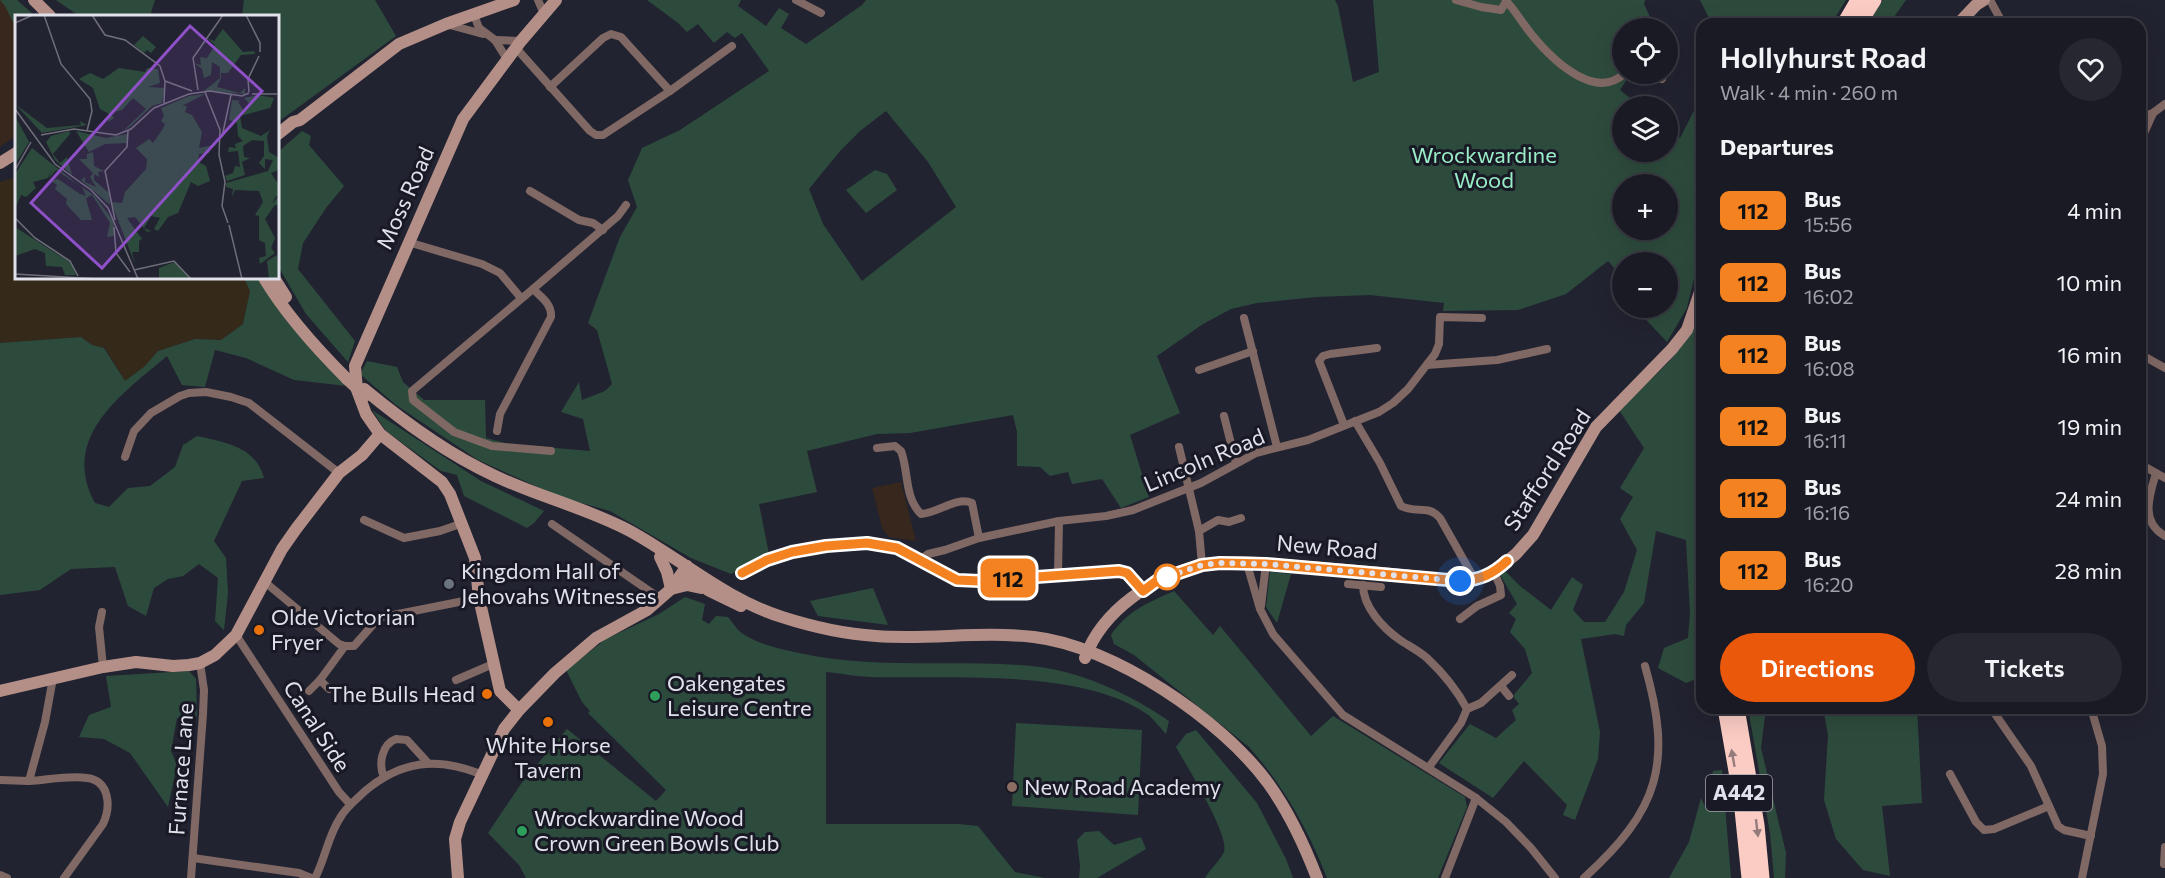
<!DOCTYPE html>
<meta charset="utf-8">
<style>
body{margin:0;font-family:Commissioner,sans-serif;background:#272731;color:#f1f3f6;height:100vh;display:flex;flex-direction:column;font-size:22px;white-space:nowrap}
*{box-sizing:border-box;margin:0}
p{font-size:20px;color:#9fa1a6}
.icon{flex:none;width:33px;height:33px;fill:none;stroke:currentColor;stroke-width:2;stroke-linecap:round;stroke-linejoin:round}
.map{position:relative;flex:1;overflow:hidden}
.details{position:absolute;left:1696px;top:18px;width:450px;height:696px;display:flex;flex-direction:column;background:#1a1a24;border-radius:18px;box-shadow:0 6px 24px #0002,0 0 0 2px #383841}
.details>*{flex:none}
.badge{padding:0 12px;border-radius:9px;font-size:21px;line-height:39px}
.controls{position:absolute;left:1612px;top:18px;display:grid;gap:12px}
.controls a{display:grid;place-items:center;width:66px;height:66px;border-radius:50%;background:#1a1a24;box-shadow:0 6px 24px #0002,0 0 0 2px #383841;font-size:30px}
.you{position:absolute;width:30px;height:30px;margin:-15px;border:4px solid #fff;border-radius:50%;background:#1a73e8;box-shadow:0 0 0 9px #1a73e833}
.map>.badge{position:absolute;translate:-50% -50%;box-shadow:0 0 0 3px #fff}
h2{padding:0 24px;font-size:22px;line-height:54px}
.round{display:grid;place-items:center;flex:none;width:63px;height:63px;border-radius:32px;background:#272731}
.summary{display:flex;align-items:center;justify-content:space-between;height:102px;padding:0 24px}
h1{font-size:28px;font-weight:600;line-height:45px}
.primary-button{display:flex;gap:12px;margin-top:auto;padding:12px 24px}
.primary-button a{flex:1;height:69px;border-radius:36px;background:#ea580c;color:#fff;font-size:24px;font-weight:600;line-height:69px;text-align:center}
.primary-button a+a{background:#272731;color:#f1f3f6}
ul{padding:0;list-style:none}
li{display:flex;align-items:center;gap:18px;height:72px;padding:0 24px}
li div{flex:1}
li b{display:block;font-size:22px}
li em{font-style:normal}
li .badge{min-width:66px;font-weight:700;text-align:center}
.map>svg:first-child{display:block}
.commercial{fill:#37271d}
.industrial{fill:#35291a}
.green{fill:#2d4b3d;fill-rule:evenodd}
.lines{fill:none;stroke-linecap:round;stroke-linejoin:round}
.street{stroke:#806864;stroke-width:8}
.secondary{stroke:#b48f88;stroke-width:12}
.highway{stroke:#faccc3;stroke-width:15}
.secondary-bridge{stroke:#b48f88;stroke-width:12}
.oneway{fill:#957b7c}
.line-casing{stroke:#fff;stroke-width:14}
.line{stroke:#f58220;stroke-width:9}
.walk{stroke:#e0e1ea;stroke-width:6;stroke-dasharray:0 10.8}
.stop-dot{fill:#fff;stroke:#f58220;stroke-width:3}
.worship-dot{fill:#6b7280;stroke:#191926;stroke-width:2}
.food-dot{fill:#e8710a;stroke:#191926;stroke-width:2}
.leisure-dot{fill:#2e9e5b;stroke:#191926;stroke-width:2}
.education-dot{fill:#8d6e63;stroke:#191926;stroke-width:2}
.labels{text-anchor:middle;stroke-width:6;stroke-linejoin:round;paint-order:stroke}
.shield{fill:#191926;stroke:#a4a5af;stroke-width:1.5}
.shield-label{font-size:21px;font-weight:bold;fill:#e0e1ea}
.park-label{font-size:22px;fill:#99edc6;stroke:#191926}
.street-label{font-size:22px;fill:#e0e1ea;stroke:#191926}
.poi-label{font-size:22px;fill:#e0e1ea;stroke:#191926;text-anchor:start}
.inset-road{fill:none;stroke:#6e6f7a;stroke-width:1.5}
.view{fill:#8f50c8;fill-opacity:0.15;stroke:#8f50c8;stroke-width:3}
.inset-edge{fill:none;stroke:#e0e1ea;stroke-width:3}
</style>
<div class="map">
<svg width="2165" height="878" viewBox="0 0 2165 878">
<rect width="100%" height="100%" fill="#222330"/>
<g class="commercial">
<path d="M0 0H17L35 16H16V136L0 147Z"/>
<path d="M901 482 916 541 889 537 882 528 872 488Z"/>
</g>
<path class="industrial" d="M16 177V278H244L250 291 243 324 221 340 195 339 158 351 145 366 125 381 105 348 92 345 81 337 0 343V182Z"/>
<g class="green">
<path d="M0 0H17L35 16H16V28L5 6Z"/>
<path d="M56 0H155L150 16H79Z"/>
<path d="M244 0H375L396 36 278 122V16H242Z"/>
<path d="M647 0H741L738 6 766 26 779 8 789 14 781 28 806 44 862 5 866 0H1335L1338 6 1353 82 1379 72 1373 0H1645L1644 4 1655 28H1623V74H1630L1620 90 1640 106H1623V152H1668V129L1680 138 1702 95V245L1687 308 1667 342 1635 308H1668V262H1623V278L1608 261 1566 294 1518 310 1443 311 1444 303 1370 295 1316 297 1257 303 1231 309 1203 324 1157 356 1180 413 1130 435 1149 497 1121 508 1102 479 1072 484 1068 472 1050 476 1040 467 1017 466V432L1013 415 910 433 877 434 807 451 817 492 759 504 769 554 731 574 691 558 610 511 560 497 478 460 396 405 360 374 367 361 397 367 403 382 424 400H485L486 438 509 444 590 451 583 419 561 412 579 382 582 400 605 391 612 384 597 330 588 323 620 237 637 207 628 180 642 148 680 130 769 71 742 33 735 38 727 32 714 43 698 24 687 32 678 23ZM886 111 928 162 956 207 862 281 823 224 809 189 840 151 860 131ZM1623 184H1668V230H1623Z"/>
<path d="M1700 0H1846L1831 24H1712Z"/>
<path d="M1883 0H1906L1889 24H1868Z"/>
<path d="M302 131 311 136 309 145 344 186 326 208 303 243 298 269 355 341 348 362 306 314 278 266V152Z"/>
<path d="M875 170 887 174 897 190 866 213 846 190Z"/>
<path d="M244 278H257L290 325 347 386 294 380 246 358 215 350 205 387 182 385 167 356C122 394 59 437 95 503L109 507 128 488 150 486 175 467 183 445 197 436C225 442 256 447 264 478L242 481 214 541 226 558 228 593 224 630 215 621 218 578 199 564 183 576 168 579 154 588 146 616 128 606 115 567 71 569 40 590 0 595V343L81 337 92 345 104 348 125 381 145 366 158 351 195 339 221 340 243 324 250 291Z"/>
<path d="M1702 307V404L1696 482 1695 542 1702 639 1701 677 1686 683 1658 668 1664 648 1688 638 1690 613 1686 540 1656 531 1644 603 1626 625 1624 636 1615 634 1581 639 1600 732 1598 759 1575 820 1563 815 1567 805 1524 761 1493 798 1439 763 1470 724 1496 738 1516 720 1512 710 1519 704 1513 696 1532 673 1525 649 1510 632 1516 619 1509 613 1517 604 1499 573 1504 570 1520 586 1551 610 1572 577 1583 585 1573 610 1584 622H1605L1624 592 1637 550 1620 519 1633 497 1620 488 1644 448 1619 410C1654 375 1685 355 1702 307Z"/>
<path d="M372 410 481 481 544 511 534 523 527 528 464 496 457 475 441 471 386 431Z"/>
<path d="M1270 572 1291 574 1277 623 1266 607Z"/>
<path d="M873 588 888 625 818 616 810 601Z"/>
<path d="M1174 591 1213 635 1220 626 1311 736 1333 716 1465 797 1467 807 1438 878H1327C1309 831 1283 785 1249 747L1134 655 1114 644 1111 635C1128 610 1148 603 1174 591Z"/>
<path d="M685 597 705 604 702 620 709 624 716 616 728 617C733 623 737 630 743 634 761 645 779 649 799 653 875 670 953 659 1031 666 1078 670 1130 694 1169 721L1166 734C1160 728 1154 719 1147 714 1081 668 950 679 872 677 857 677 841 673 826 672V824H959L978 826 1015 872 1045 878H526L519 865 488 833 523 781 567 729 656 801 666 790 588 713 590 711 582 702 566 670 606 639 659 614Z"/>
<path d="M189 671 196 679 197 717 177 718 171 751 177 765 168 807 130 753 104 739 79 737 89 715 111 707 106 676Z"/>
<path d="M1748 708H1766L1761 748 1786 853 1785 878H1774L1770 833Z"/>
<path d="M1823 708H1917L1922 803 1882 806 1890 876 1863 870 1836 839 1824 800 1828 735Z"/>
<path d="M1016 723 1142 730 1138 815 1012 806Z"/>
<path d="M1196 730 1257 803 1286 859 1293 878H1205C1210 869 1220 861 1224 852 1230 835 1186 765 1176 747L1186 734Z"/>
<path d="M1722 770 1731 878H1669L1689 842 1701 798 1707 811 1713 771Z"/>
<path d="M1099 831 1114 845 1141 837 1146 849 1097 878H1079L1080 866 1077 840 1085 832Z"/>
</g>
<g class="lines">
<g class="street">
<path d="M538 0 544 14"/>
<path d="M796 0 821 13"/>
<path d="M1456 0 1481 7 1501 10 1507 0"/>
<path d="M1990 0 2003 24"/>
<path d="M1506 1C1513 8 1517 15 1523 23 1541 49 1591 104 1624 74"/>
<path d="M474 15 479 28 495 40 507 59"/>
<path d="M446 24 483 34"/>
<path d="M495 40 521 41"/>
<path d="M516 48 590 131 596 135H603L670 91 732 46"/>
<path d="M1654 74 1662 79"/>
<path d="M550 87 603 38 611 34 621 37 670 91"/>
<path d="M2140 117 2153 113 2165 104"/>
<path d="M2140 142 2153 113"/>
<path d="M530 191 579 220 593 223 603 230"/>
<path d="M408 242 482 264 500 273 521 298"/>
<path d="M533 289 618 216 626 205"/>
<path d="M1244 318 1277 447"/>
<path d="M2140 354 2165 368"/>
<path d="M1427 365 1497 360 1547 349"/>
<path d="M1199 370 1253 351"/>
<path d="M1224 416 1236 463"/>
<path d="M1355 421 1380 463 1401 506C1417 514 1428 504 1440 518L1475 580"/>
<path d="M1344 425 1319 361 1323 356 1330 354 1377 348"/>
<path d="M497 431 500 414 551 317C552 304 542 298 533 289L412 391 413 400 454 432 492 446 551 451"/>
<path d="M1179 447 1199 531 1202 565"/>
<path d="M877 448 895 446 901 451C909 472 904 497 921 514 939 513 956 496 972 503L979 538"/>
<path d="M125 457 134 431 151 413 180 396 189 393 206 392 231 397 249 403 339 473"/>
<path d="M2140 464 2165 478"/>
<path d="M2156 473C2149 496 2140 522 2165 536"/>
<path d="M364 520 404 538 440 531 463 523"/>
<path d="M552 524 661 599"/>
<path d="M1199 531 1218 520 1229 522 1241 518"/>
<path d="M919 561 928 554 945 550 979 538 1059 521 1106 516 1133 510 1201 483 1256 453 1308 440 1379 412 1393 403 1408 389 1435 354 1439 344 1440 317 1482 318"/>
<path d="M1247 564 1260 609 1273 634 1343 715 1476 798 1506 822 1531 848 1555 878"/>
<path d="M742 573 767 560 792 552 826 546 867 543 897 548 957 580 980 581 1119 571 1127 573 1142 591"/>
<path d="M1058 574 1059 521"/>
<path d="M266 583 339 644 345 646"/>
<path d="M1348 584 1381 587"/>
<path d="M1363 585C1363 607 1383 628 1400 640 1409 646 1419 651 1427 658 1443 673 1457 690 1467 709"/>
<path d="M1261 606 1266 564"/>
<path d="M102 612 99 627 103 667"/>
<path d="M1460 619 1477 606 1501 595 1500 586 1494 572"/>
<path d="M236 635 339 792 350 804"/>
<path d="M320 680 329 689"/>
<path d="M456 680 493 664"/>
<path d="M1501 686 1509 696"/>
<path d="M309 691 320 680 345 646H354L377 620 383 617 479 598"/>
<path d="M1991 708 2031 766 2058 826 2064 830 2091 836"/>
<path d="M1429 767 1461 723 1467 709 1481 703 1512 675"/>
<path d="M1950 774 1976 822 1984 830 1994 829 2049 806"/>
<path d="M384 777C378 764 382 744 396 739L407 740 428 763"/>
<path d="M0 780 29 781 45 722 53 678"/>
<path d="M29 781C47 780 69 775 87 778 110 781 111 807 103 824L64 878"/>
<path d="M193 858 299 873 311 878"/>
<path d="M2164 864 2165 847"/>
<path d="M0 875 7 878"/>
<path d="M191 878 203 714 204 690 200 663"/>
<path d="M315 878C325 859 328 836 340 818 346 807 356 800 365 791 402 760 437 757 481 774"/>
<path d="M1445 878 1476 798"/>
<path d="M1584 878C1659 810 1673 764 1645 666"/>
<path d="M2082 878 2103 774 2102 746 2091 708"/>
</g>
<g class="secondary">
<path d="M34 0 50 16"/>
<path d="M1958 24 1976 5 1984 0"/>
<path d="M278 134 293 122 300 120 399 44 446 24 514 0"/>
<path d="M0 163 16 153"/>
<path d="M264 278C286 315 316 348 347 379"/>
<path d="M274 278 286 297"/>
<path d="M364 389C404 422 447 454 495 476 539 497 587 508 630 531 681 559 727 600 782 617 813 627 844 634 876 636 928 640 981 631 1034 637 1113 646 1222 720 1268 783 1289 812 1304 844 1317 878"/>
<path d="M660 557 667 572 671 589 687 585 701 588"/>
<path d="M689 576 708 590 741 606"/>
<path d="M1085 658C1102 610 1154 576 1202 565 1228 559 1270 564 1297 566 1352 570 1406 575 1460 581L1475 580 1494 572 1516 554 1533 535 1596 427 1672 349 1687 330 1702 286"/>
<path d="M0 691 103 667 136 662 173 666 189 665 200 663 215 655 236 635 282 549 296 529 339 473 362 455 380 434"/>
<path d="M519 710 500 691 479 598 475 558 450 494 442 482 380 434 366 414 357 390 355 366 463 119 521 41 556 0"/>
<path d="M458 878 455 839 460 822 504 729 519 710 555 673 596 638 647 610 671 589 687 566"/>
</g>
<g class="highway">
<path d="M1844 24 1858 0"/>
<path d="M1859 24 1874 0"/>
<path d="M1725 708 1741 800 1749 878"/>
<path d="M1737 708 1757 825 1762 878"/>
</g>
<path class="secondary-bridge" d="M347 379 365 396"/>
</g>
<defs><path id="oneway-solid" d="M-6-.8H1V-3.2L6.5 0L1 3.2V.8H-6Z" transform="scale(1.5)"/></defs>
<g class="oneway">
<use href="#oneway-solid" transform="translate(1733 758) rotate(-100)"/>
<use href="#oneway-solid" transform="translate(1757 828) rotate(83)"/>
</g>
<g class="lines">
<defs>
<path id="line" d="M742 573 767 560 792 552 826 546 867 543 897 548 957 580 980 581 1119 571 1127 573 1143 591 1158 580 1202 565 1220 563 1266 564 1460 581C1480 580 1493 574 1507 561"/>
</defs>
<use href="#line" class="line-casing"/>
<use href="#line" class="line"/>
<path class="walk" d="M1167 577 1158 580 1202 565 1220 563 1266 564 1460 581"/>
</g>
<circle class="stop-dot" cx="1167" cy="577" r="12"/>
<circle class="worship-dot" cx="449" cy="584" r="6"/>
<g class="food-dot">
<circle cx="259" cy="630" r="6"/>
<circle cx="487" cy="694" r="6"/>
<circle cx="548" cy="722" r="6"/>
</g>
<g class="leisure-dot">
<circle cx="655" cy="696" r="6"/>
<circle cx="522" cy="831" r="6"/>
</g>
<circle class="education-dot" cx="1012" cy="787" r="6"/>
<g class="labels">
<rect class="shield" x="1706" y="775" width="66" height="36" rx="4.5"/>
<g class="shield-label">
<text x="1739" y="800">A442</text>
</g>
<g class="park-label">
<text x="1484" y="163">Wrockwardine<tspan x="1484" dy="25">Wood</tspan></text>
</g>
<g class="street-label">
<text transform="translate(405 198) rotate(-66)" y="8">Moss Road</text>
<text transform="translate(1204 460) rotate(-23)" y="8">Lincoln Road</text>
<text transform="translate(1547 470) rotate(-57)" y="8">Stafford Road</text>
<text transform="translate(1327 547) rotate(5)" y="8">New Road</text>
<text transform="translate(317 726) rotate(57)" y="8">Canal Side</text>
<text transform="translate(181 769) rotate(-86)" y="8">Furnace Lane</text>
</g>
<g class="poi-label">
<text x="461" y="579">Kingdom Hall of<tspan x="461" dy="25">Jehovahs Witnesses</tspan></text>
<text x="271" y="625">Olde Victorian<tspan x="271" dy="25">Fryer</tspan></text>
<text x="667" y="691">Oakengates<tspan x="667" dy="25">Leisure Centre</tspan></text>
<text x="475" y="702" text-anchor="end">The Bulls Head</text>
<text x="548" y="753" text-anchor="middle">White Horse<tspan x="548" dy="25">Tavern</tspan></text>
<text x="1024" y="795">New Road Academy</text>
<text x="534" y="826">Wrockwardine Wood<tspan x="534" dy="25">Crown Green Bowls Club</tspan></text>
</g>
</g>
<g transform="translate(15 15)">
<rect width="264" height="264" fill="#222330"/>
<path d="M208 14 228 37 239 36 240 39 226 40 213 58H206V63L202 72 225 78 230 73V79L189 76 205 63V52L197 47 196 60 189 63 187 54 179 48 186 50 185 42 192 43 200 30 192 23 199 26ZM128 21 141 32 136 38 132 35 129 38 119 30ZM104 53 130 57 132 53 143 54 145 68 133 72 150 73 147 88 137 91 116 111 108 116 131 94 118 83 107 95 95 98 99 103 93 107 94 99 85 94 78 73 64 64 75 58 88 64ZM190 79 167 91H172L170 97 177 100 187 117 184 133 204 129 196 132 194 138 184 139 183 147 191 151 195 166 183 171 176 167 163 198 153 202 143 216 139 214 145 203 136 201 129 213 136 216 132 217 120 202 112 203 127 224 136 217 124 226V237H117L120 249 96 187 107 188 110 177 131 154 132 144 121 133 134 124 138 128 147 115 150 109 146 106 149 101 146 93 174 81ZM243 80 259 83 255 93 225 101 227 113 246 121 255 115 252 121 254 137 264 143V155L256 158 264 170V179L260 183 257 189 264 181V191L260 190 250 204 260 223 256 233 260 238 245 249 244 243 251 241 250 228 244 225V201L240 200 248 187 244 176 220 175 217 182 218 174 211 172V168L253 156 258 145 250 144V154L244 148 249 141V126L237 125 228 131 229 142 235 143 227 147 230 160 212 166 210 161 218 158 220 151 225 152 223 136 213 137 214 132 221 133 220 129 228 126 223 121 222 108 214 105 217 85 226 86 223 87 229 96 236 90 229 83ZM0 89 32 113 66 110 65 106 72 110 27 118ZM0 101 14 127 0 150ZM54 116 55 119 38 139 45 148 52 142 57 160 40 145 31 127 36 121ZM61 116 91 123 112 119V128L90 129 74 137ZM17 133 65 171 41 155 34 163 37 153 33 163 18 167 21 173 11 182 6 180 0 194V159ZM78 137 79 151 89 156 83 157 84 162 79 159V165L94 178 95 190 66 165 70 162V167L81 172 75 162 78 158 64 144H72V139ZM43 164 65 179 71 181 67 172 80 181 99 207V221L92 222 95 208 77 180 71 183 77 205H66L51 189 52 184 40 174 42 170 36 166ZM0 212 56 248 61 260H50L47 252 31 251 30 238 20 234 0 241ZM262 240 264 264H254L252 246ZM160 247 175 264H144V253Z" fill="#2d4b3d"/>
<path class="inset-road" d="M29 0 46 49 75 84 77 96 72 116M77 0 90 20 110 25 145 51 150 66 149 88M231 0 245 28V37M0 8 18 0M150 66 177 76M183 75 178 43 208 0M190 77 205 115 204 140 210 167 207 191 213 208M234 77 233 64 244 41M237 79H262M0 94 40 149 76 175 93 193 123 264M26 120 59 114 101 120 116 114 139 93 174 79 195 76 227 81 234 78M207 122 216 80M0 155 16 127M0 203 20 223 55 246 63 261M100 205 90 156 112 132 113 116M214 210 227 264M99 212 101 238 115 257M119 255 159 246 176 264M0 259 83 264"/>
<path class="view" d="M175 11 247 76 87 253 16 188Z"/>
<rect width="264" height="264" class="inset-edge"/>
</g>
</svg>
<div class="controls">
<a><svg class="icon" aria-label="locate" viewBox="0 0 24 24"><circle cx="12" cy="12" r="6"/><path d="M12 2v4M12 18v4M2 12h4M18 12h4"/></svg></a>
<a><svg class="icon" aria-label="layers" viewBox="0 0 24 24"><path d="M12 4l9 5-9 5-9-5zM3 14l9 5 9-5"/></svg></a>
<a>+</a>
<a>−</a>
</div>
<div class="you" style="left:1460px;top:581px"></div>
<b class="badge" style="left:1008px;top:578px;background:#f58220;color:#111">112</b>
<section class="details">
<div class="summary"><div><h1>Hollyhurst Road</h1><p>Walk · 4 min · 260 m</p></div><a class="round"><svg class="icon" aria-label="heart" viewBox="0 0 24 24"><path d="M12 20l-8-8c-3-5 5-10 8-4 3-6 11-1 8 4z"/></svg></a></div>
<h2>Departures</h2>
<ul>
<li><span class="badge" style="background:#f58220;color:#111">112</span><div><b>Bus</b><p>15:56</p></div><em>4 min</em></li>
<li><span class="badge" style="background:#f58220;color:#111">112</span><div><b>Bus</b><p>16:02</p></div><em>10 min</em></li>
<li><span class="badge" style="background:#f58220;color:#111">112</span><div><b>Bus</b><p>16:08</p></div><em>16 min</em></li>
<li><span class="badge" style="background:#f58220;color:#111">112</span><div><b>Bus</b><p>16:11</p></div><em>19 min</em></li>
<li><span class="badge" style="background:#f58220;color:#111">112</span><div><b>Bus</b><p>16:16</p></div><em>24 min</em></li>
<li><span class="badge" style="background:#f58220;color:#111">112</span><div><b>Bus</b><p>16:20</p></div><em>28 min</em></li>
</ul>
<div class="primary-button"><a>Directions</a><a>Tickets</a></div>
</section>
</div>
